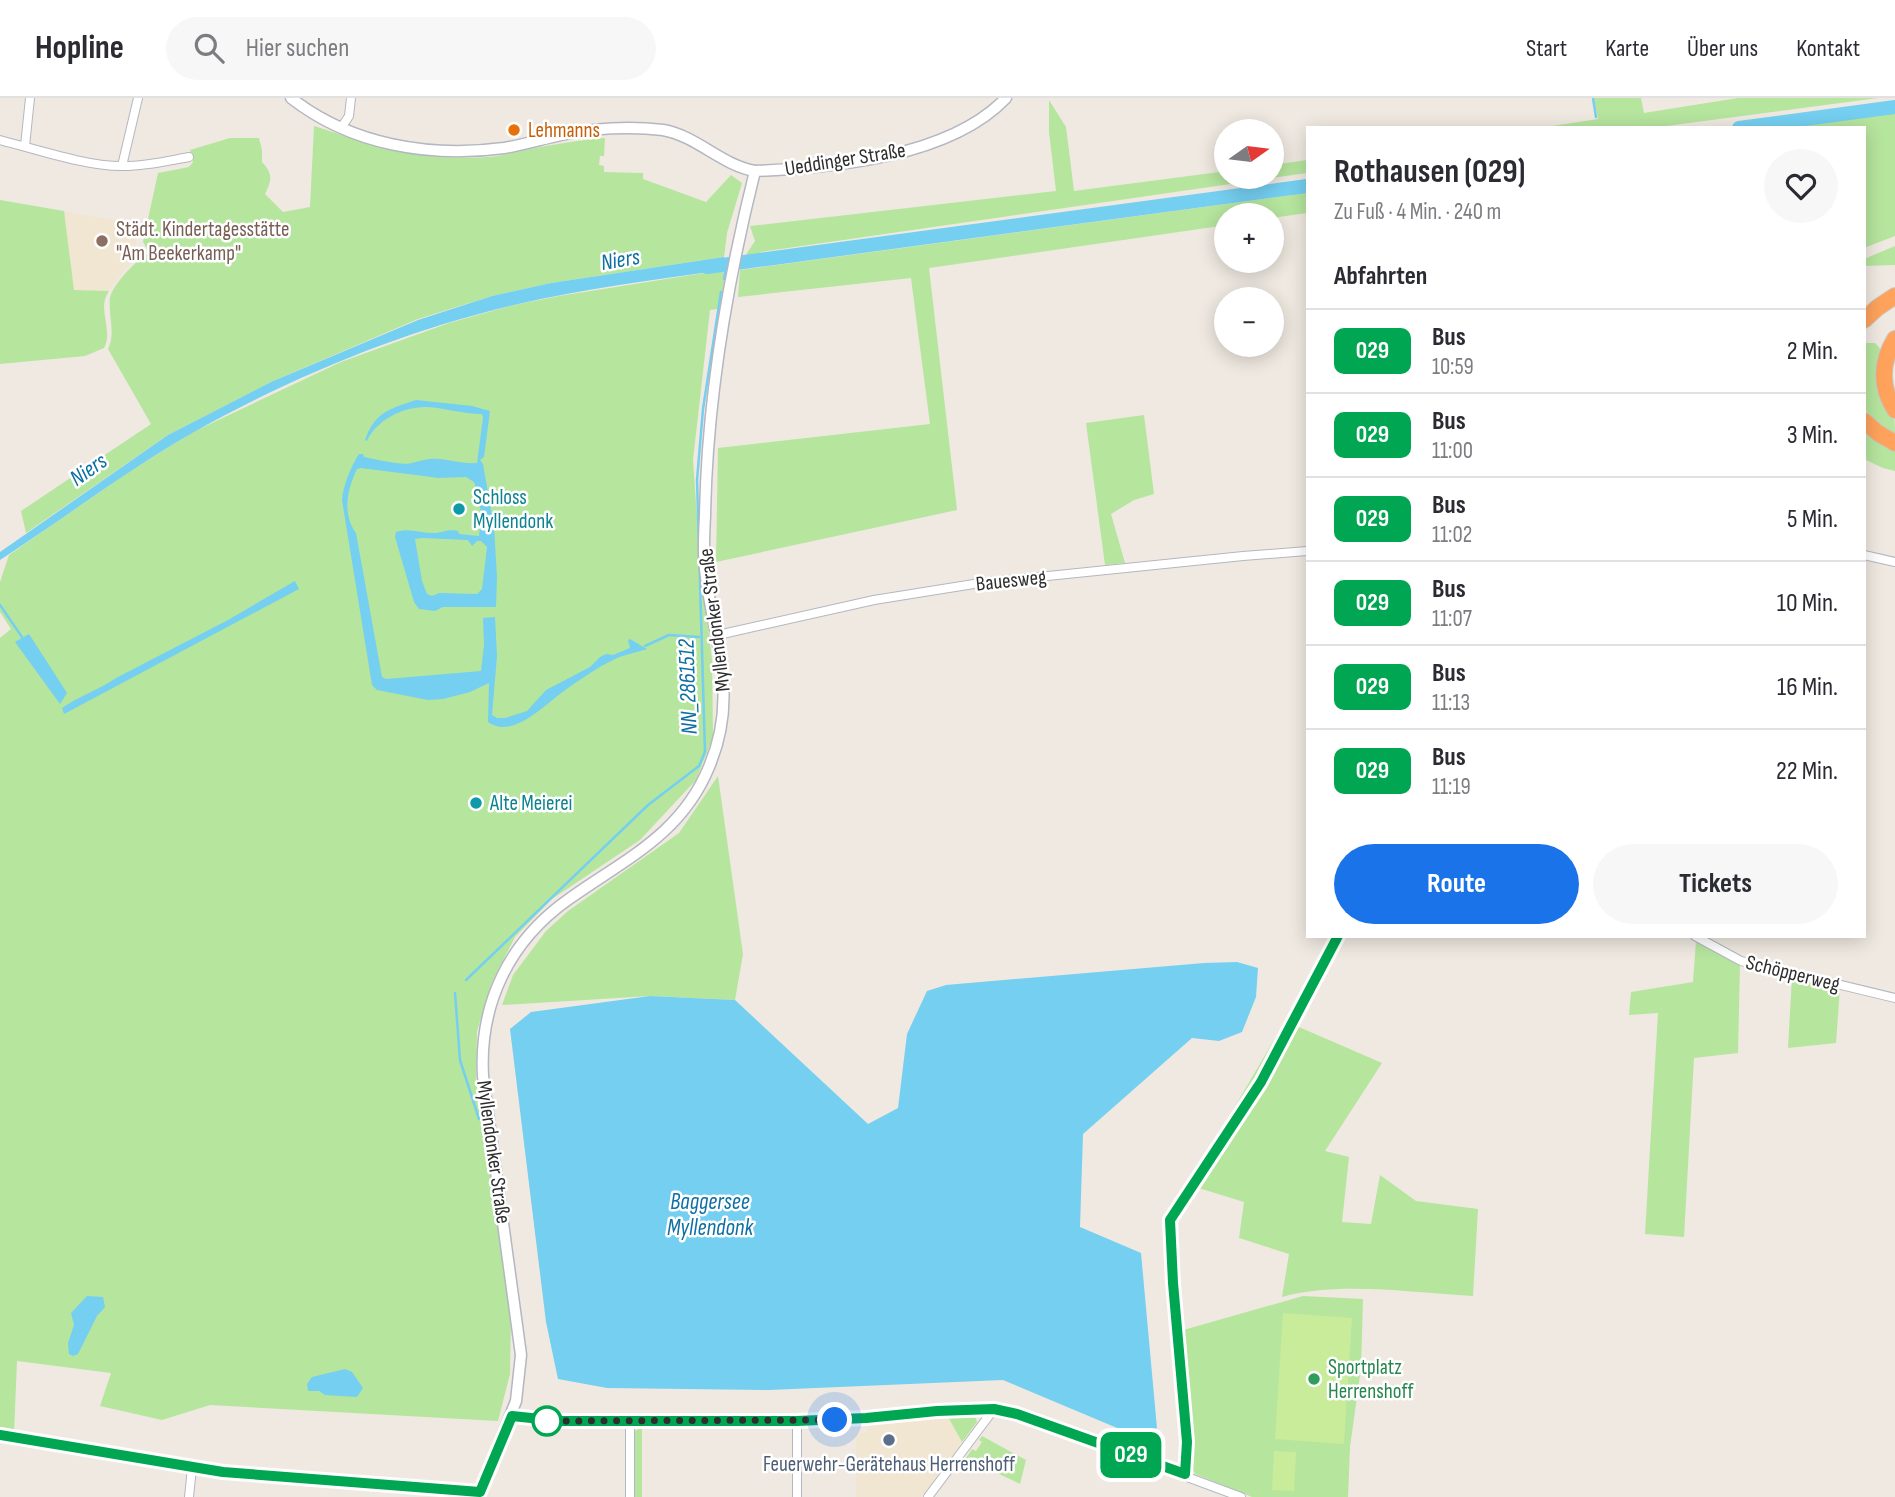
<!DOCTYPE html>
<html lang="de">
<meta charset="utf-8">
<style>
body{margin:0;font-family:"Sofia Sans Condensed",sans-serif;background:#f7f7f7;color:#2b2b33;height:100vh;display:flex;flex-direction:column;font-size:26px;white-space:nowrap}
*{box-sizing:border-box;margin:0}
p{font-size:23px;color:#7c7c81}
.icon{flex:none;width:38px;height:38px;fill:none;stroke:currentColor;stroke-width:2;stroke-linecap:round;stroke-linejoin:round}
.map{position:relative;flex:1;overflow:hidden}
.details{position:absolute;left:1306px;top:28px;width:560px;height:812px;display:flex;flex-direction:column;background:#fff;border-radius:0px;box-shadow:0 4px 18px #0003}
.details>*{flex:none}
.badge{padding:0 14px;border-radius:10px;font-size:24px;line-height:46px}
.needle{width:46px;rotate:76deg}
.buttons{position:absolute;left:1214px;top:21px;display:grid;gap:14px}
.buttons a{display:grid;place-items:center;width:70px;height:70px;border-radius:50%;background:#fff;box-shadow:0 4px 18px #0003;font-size:35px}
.you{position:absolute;width:35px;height:35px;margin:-18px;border:5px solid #fff;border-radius:50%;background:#1a73e8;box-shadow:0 0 0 10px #1a73e833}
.map>.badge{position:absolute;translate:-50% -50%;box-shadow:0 0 0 4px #fff}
h2{padding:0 28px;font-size:26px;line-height:63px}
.round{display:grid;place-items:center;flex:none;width:74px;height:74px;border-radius:37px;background:#f7f7f7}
.head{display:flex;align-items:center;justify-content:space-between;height:119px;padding:0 28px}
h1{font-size:33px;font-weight:700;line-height:52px}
.button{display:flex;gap:14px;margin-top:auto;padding:14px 28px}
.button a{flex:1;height:80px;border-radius:42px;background:#1a73e8;color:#fff;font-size:28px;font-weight:700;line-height:80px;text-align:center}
.button a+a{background:#f7f7f7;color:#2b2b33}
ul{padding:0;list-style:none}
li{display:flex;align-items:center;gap:21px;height:84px;padding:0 28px;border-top:2px solid #e1e1e2}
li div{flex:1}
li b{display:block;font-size:26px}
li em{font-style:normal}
li .badge{min-width:77px;font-weight:700;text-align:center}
header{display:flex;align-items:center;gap:42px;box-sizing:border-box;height:98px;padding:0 35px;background:#fff;border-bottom:2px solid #e1e1e2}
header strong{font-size:33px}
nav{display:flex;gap:38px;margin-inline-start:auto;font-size:24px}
.search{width:490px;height:63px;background:#f7f7f7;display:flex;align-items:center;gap:18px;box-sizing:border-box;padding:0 24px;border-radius:38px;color:#7c7c81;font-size:26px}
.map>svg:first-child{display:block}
.education{fill:#f0e6d1}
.green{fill:#b6e59e}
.pitch{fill:#c9ec9a}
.water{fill:#75cff0;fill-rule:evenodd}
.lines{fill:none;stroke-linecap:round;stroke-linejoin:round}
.stream{stroke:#75cff0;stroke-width:2.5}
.river{stroke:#75cff0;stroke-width:14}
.minor-casing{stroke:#b4b7c1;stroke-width:10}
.tertiary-casing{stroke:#b4b7c1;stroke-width:13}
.motorway-casing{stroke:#c9c9c9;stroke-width:18}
.minor{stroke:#fff;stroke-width:8}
.tertiary{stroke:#fff;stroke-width:10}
.motorway{stroke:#ffa35c;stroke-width:16}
.line-casing{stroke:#fff;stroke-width:16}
.line{stroke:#00a651;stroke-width:10}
.walk{stroke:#2e2e2e;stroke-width:7;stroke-dasharray:0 12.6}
.food-dot{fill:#e8710a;stroke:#fff;stroke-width:2.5}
.education-dot{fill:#8d6e63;stroke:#fff;stroke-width:2.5}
.culture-dot{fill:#0f9aa8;stroke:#fff;stroke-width:2.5}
.leisure-dot{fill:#2e9e5b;stroke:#fff;stroke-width:2.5}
.stop-dot{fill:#fff;stroke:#00a651;stroke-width:3.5}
.service-dot{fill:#5c6f8a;stroke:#fff;stroke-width:2.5}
.labels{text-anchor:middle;stroke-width:5;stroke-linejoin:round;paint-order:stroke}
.food-label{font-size:21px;fill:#c56008;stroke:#fff;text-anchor:start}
.street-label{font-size:21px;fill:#2e2e2e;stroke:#fff}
.education-label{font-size:21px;fill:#785e54;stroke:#fff;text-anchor:start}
.culture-label{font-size:21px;fill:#0d838f;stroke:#fff;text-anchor:start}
.leisure-label{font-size:21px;fill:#27864d;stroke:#fff;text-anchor:start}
.service-label{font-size:21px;fill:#4e5e75;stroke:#fff}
.water-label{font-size:23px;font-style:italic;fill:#0d6fa3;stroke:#fff}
</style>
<header>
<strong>Hopline</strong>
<div class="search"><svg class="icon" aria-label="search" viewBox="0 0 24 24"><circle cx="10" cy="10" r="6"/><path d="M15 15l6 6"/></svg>Hier suchen</div>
<nav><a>Start</a><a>Karte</a><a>Über uns</a><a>Kontakt</a></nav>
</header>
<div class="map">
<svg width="1895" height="1399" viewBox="0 0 1895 1399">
<rect width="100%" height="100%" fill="#efe9e1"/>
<g class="education">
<path d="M64 113 138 127 134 159 109 193 74 192Z"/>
<path d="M947 1317 962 1344 921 1399H856V1336L867 1334V1325Z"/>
</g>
<g class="green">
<path d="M1594 0H1641L1644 15 1738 0H1878L1651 30H1539L1598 21Z"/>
<path d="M1049 2 1066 29 1074 93 1227 73V79H1272V67L1307 62V75L761 154 754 160 745 158 755 143 750 128 1056 93 1049 34Z"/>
<path d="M1895 15V138L1864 150V30H1787Z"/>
<path d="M314 28C377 48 420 64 488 59 502 58 516 54 530 51 555 46 580 42 605 40L604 58H600L599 67 604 68V74L643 75V81L706 104 731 77 742 85 727 135 724 159 551 185 492 198 418 221 271 284 168 337 26 435 21 413 151 326 108 251C116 235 108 218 110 200 112 187 138 160 150 155L143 144 158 75 189 69 193 64 190 52 230 40H259L262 52V64C273 76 272 82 265 96L283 114 310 109Z"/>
<path d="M1307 95V115L1272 120V117H1227V127L929 170 957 412 716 464 718 350 930 326 911 180 738 199 740 172Z"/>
<path d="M0 102 64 113 74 192 109 193C96 211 114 232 104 250L85 258 0 266Z"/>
<path d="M1895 148V167L1864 168V161Z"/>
<path d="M723 172 725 193 724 210 710 212 693 362 701 475 712 561 713 639 696 682 640 742 552 801 515 839 492 884 477 933 476 981 511 1213 510 1276 498 1323 210 1307 162 1322 100 1308 111 1275 17 1263 14 1334 0 1332V540L11 531 0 514V484L9 457 133 371 195 333 341 264 449 225 514 207 559 198Z"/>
<path d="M1864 245H1875C1891 257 1895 317 1895 338L1875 325 1864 310Z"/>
<path d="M1144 317 1154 396 1134 402 1111 416 1125 465 1105 467 1086 325Z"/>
<path d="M1864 335 1895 352V373L1883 370 1864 361Z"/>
<path d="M718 678 743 856 735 902 650 898 502 907 513 877 546 833 568 813 679 735Z"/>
<path d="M1696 843 1740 867 1738 955 1694 960 1684 1139 1645 1136 1658 915 1629 917 1631 894 1693 884Z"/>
<path d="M1792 879 1840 890 1836 945 1788 950Z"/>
<path d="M1285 923 1382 965 1325 1053 1349 1059 1342 1124 1371 1126 1380 1077 1416 1103 1478 1111 1473 1198C1413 1195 1340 1183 1282 1199L1289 1156 1239 1140 1244 1104 1189 1087Z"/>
<path d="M1303 1198 1363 1201 1361 1270 1350 1349 1348 1399H1252L1195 1376 1190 1367 1180 1233Z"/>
<path d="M974 1316 977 1324 962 1344 947 1317Z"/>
<path d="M642 1330V1399H635L634 1335 636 1332Z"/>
<path d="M982 1338 1026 1362 1020 1386 966 1360 972 1351 976 1353 982 1344 979 1342Z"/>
</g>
<g class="pitch">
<path d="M1283 1215 1352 1220 1344 1346 1275 1341Z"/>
<path d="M1274 1353 1296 1354 1294 1393 1272 1392Z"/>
</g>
<g class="water">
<path d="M724 159 723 172C653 182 582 191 514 207 403 233 294 278 194 334 127 372 65 420 0 462V454L168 337 271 284 418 222 492 198 551 185Z"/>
<path d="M416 302 472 308 490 313 484 359 480 362 483 366 494 429 497 479 496 509H443L435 513 419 511 414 504 395 439 396 434C409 429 423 436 436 435 446 434 446 431 458 433L459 436 479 438 481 415 478 395 474 384 466 379 439 380 361 370 357 371C347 392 342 416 356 435L382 579 386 581 481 573 484 547 483 520 495 519 497 558 492 617 497 620H505L527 613 546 592 590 569 600 559 606 556 613 557 630 550 628 542 630 541 647 551C636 555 625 556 615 561 598 569 579 582 564 593 545 606 513 642 488 624L489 585 470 594 443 601 428 602 377 592 372 587 342 402C343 388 351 368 359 356H363L364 359C374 361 403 368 412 365 421 363 428 360 439 361 452 362 463 366 477 365L483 320 482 316C463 316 445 310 427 309 404 308 376 322 367 343L365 342C375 314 389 311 416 302ZM422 440 468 442 472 448 477 443H481L487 449 482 491 477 496 439 495 432 498 427 496 422 483 415 441Z"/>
<path d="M295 483 299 491 64 616 62 610C79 598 99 592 116 580L228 522Z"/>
<path d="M29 536 67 595 60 606 15 544Z"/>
<path d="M1237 864 1258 870 1256 899 1242 934 1219 943 1192 940 1083 1036 1080 1129 1141 1155 1157 1330 1141 1340 1003 1282 769 1292 607 1290 558 1281 546 1224 510 931 531 914 650 898 735 902 868 1026 898 1010 907 936 927 893 946 887 1204 865Z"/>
<path d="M87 1198 103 1199 105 1209 97 1218 78 1256 73 1258 69 1256 68 1245 74 1227 71 1215Z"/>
<path d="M345 1271 352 1274 363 1290 357 1299 325 1297 319 1293H308L307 1286 312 1279Z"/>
</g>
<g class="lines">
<g class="stream">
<path d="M1593 0 1596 19"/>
<path d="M724 181 726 166"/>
<path d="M0 507 24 542"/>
<path d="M645 548 669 537 699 539"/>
<path d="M466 882 648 707 699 668 705 654 697 382 703 311 721 194"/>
<path d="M455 895 460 962 479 1021"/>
</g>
<g class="river">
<path d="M1739 30 1895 9"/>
<path d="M707 169 1307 88"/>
</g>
<defs>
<g id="minor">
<path d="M341 30 349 18 351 0"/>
<path d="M0 42C35 51 89 69 124 68 146 68 167 63 189 59"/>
<path d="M25 48 30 0"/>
<path d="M122 68 138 0"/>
<path d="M1864 457 1895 464"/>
<path d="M718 537 874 502 980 485 1243 458 1307 453"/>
<path d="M1695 838 1741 863 1895 900"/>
<path d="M512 1318C558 1327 608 1323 655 1323 724 1323 794 1325 863 1320 913 1316 968 1302 1017 1316L1241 1399"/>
<path d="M797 1323V1399"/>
<path d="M0 1337 223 1374 480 1394"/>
<path d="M1185 1376 1187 1344 1173 1185 1170 1122 1261 984 1338 838"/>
<path d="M189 1399 192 1370"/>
<path d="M630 1399V1323"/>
<path d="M928 1399 994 1311"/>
</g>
<g id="tertiary">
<path d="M291 0C351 47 430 60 504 50 523 47 542 41 561 37 592 30 631 28 663 32 697 38 721 67 755 73 832 70 950 59 1006 0"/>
<path d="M478 1399 516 1303 521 1257 483 978C479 906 509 843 569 801 625 761 681 737 709 669 740 596 713 543 705 471 703 454 704 436 705 418 707 302 727 185 755 73"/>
</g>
<g id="motorway">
<path d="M1864 222 1877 210 1895 198"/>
<path d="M1895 241C1881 264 1880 289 1895 312"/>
<path d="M1864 323 1878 335 1895 345"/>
</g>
</defs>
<use href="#minor" class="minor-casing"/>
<use href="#tertiary" class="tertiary-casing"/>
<use href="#motorway" class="motorway-casing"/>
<use href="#minor" class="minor"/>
<use href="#tertiary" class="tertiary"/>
<use href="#motorway" class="motorway"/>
</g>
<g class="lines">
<defs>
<path id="line" d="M0 1337 223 1374 480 1394 512 1318 560 1323H797L866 1320 937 1313 994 1311 1017 1316 1185 1376 1187 1344 1173 1185 1170 1122 1261 984 1338 838"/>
</defs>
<use href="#line" class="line-casing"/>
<use href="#line" class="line"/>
<path class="walk" d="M547 1323H544L835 1322"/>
</g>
<circle class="food-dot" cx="514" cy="32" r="7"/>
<circle class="education-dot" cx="102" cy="143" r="7"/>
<g class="culture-dot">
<circle cx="459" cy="411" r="7"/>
<circle cx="476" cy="705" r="7"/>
</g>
<circle class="leisure-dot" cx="1314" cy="1281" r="7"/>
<circle class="stop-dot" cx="547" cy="1323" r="14"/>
<circle class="service-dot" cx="889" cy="1342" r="7"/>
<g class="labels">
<g class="food-label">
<text x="528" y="39">Lehmanns</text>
</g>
<g class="street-label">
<text transform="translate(845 61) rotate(-9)" y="7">Ueddinger Straße</text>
<text transform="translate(1011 482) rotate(-6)" y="7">Bauesweg</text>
<text transform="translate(714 522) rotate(-97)" y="7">Myllendonker Straße</text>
<text transform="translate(1793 875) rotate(14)" y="7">Schöpperweg</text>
<text transform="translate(494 1054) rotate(82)" y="7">Myllendonker Straße</text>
</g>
<g class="education-label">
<text x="116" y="138">Städt. Kindertagesstätte<tspan x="116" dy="24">"Am Beekerkamp"</tspan></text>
</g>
<g class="culture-label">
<text x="473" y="406">Schloss<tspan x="473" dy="24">Myllendonk</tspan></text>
<text x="490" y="712">Alte Meierei</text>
</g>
<g class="leisure-label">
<text x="1328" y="1276">Sportplatz<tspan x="1328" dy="24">Herrenshoff</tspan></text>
</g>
<g class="service-label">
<text x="889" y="1373">Feuerwehr-Gerätehaus Herrenshoff</text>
</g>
<g class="water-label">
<text transform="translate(620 161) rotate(-10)" y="8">Niers</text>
<text transform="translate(88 371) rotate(-35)" y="8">Niers</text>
<text transform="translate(687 589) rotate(-92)" y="8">NN_2861512</text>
<text x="710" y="1111">Baggersee<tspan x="710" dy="26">Myllendonk</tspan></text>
</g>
</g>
</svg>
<div class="buttons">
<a><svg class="needle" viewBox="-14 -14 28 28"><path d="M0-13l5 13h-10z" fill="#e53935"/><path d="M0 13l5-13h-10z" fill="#7c7c81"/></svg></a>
<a>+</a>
<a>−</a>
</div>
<div class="you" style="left:835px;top:1322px"></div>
<b class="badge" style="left:1131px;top:1357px;background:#00a651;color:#fff">029</b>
<section class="details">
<div class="head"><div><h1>Rothausen (029)</h1><p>Zu Fuß · 4 Min. · 240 m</p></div><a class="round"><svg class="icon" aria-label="heart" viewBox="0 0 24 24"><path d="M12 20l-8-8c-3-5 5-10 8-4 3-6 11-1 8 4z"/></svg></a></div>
<h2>Abfahrten</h2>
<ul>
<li><span class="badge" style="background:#00a651;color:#fff">029</span><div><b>Bus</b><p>10:59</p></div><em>2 Min.</em></li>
<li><span class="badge" style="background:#00a651;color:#fff">029</span><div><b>Bus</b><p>11:00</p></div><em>3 Min.</em></li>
<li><span class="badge" style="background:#00a651;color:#fff">029</span><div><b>Bus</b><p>11:02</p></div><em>5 Min.</em></li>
<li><span class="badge" style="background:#00a651;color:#fff">029</span><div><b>Bus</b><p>11:07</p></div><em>10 Min.</em></li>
<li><span class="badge" style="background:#00a651;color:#fff">029</span><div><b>Bus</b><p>11:13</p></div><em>16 Min.</em></li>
<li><span class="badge" style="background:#00a651;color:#fff">029</span><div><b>Bus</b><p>11:19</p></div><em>22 Min.</em></li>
</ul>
<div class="button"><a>Route</a><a>Tickets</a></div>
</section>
</div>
